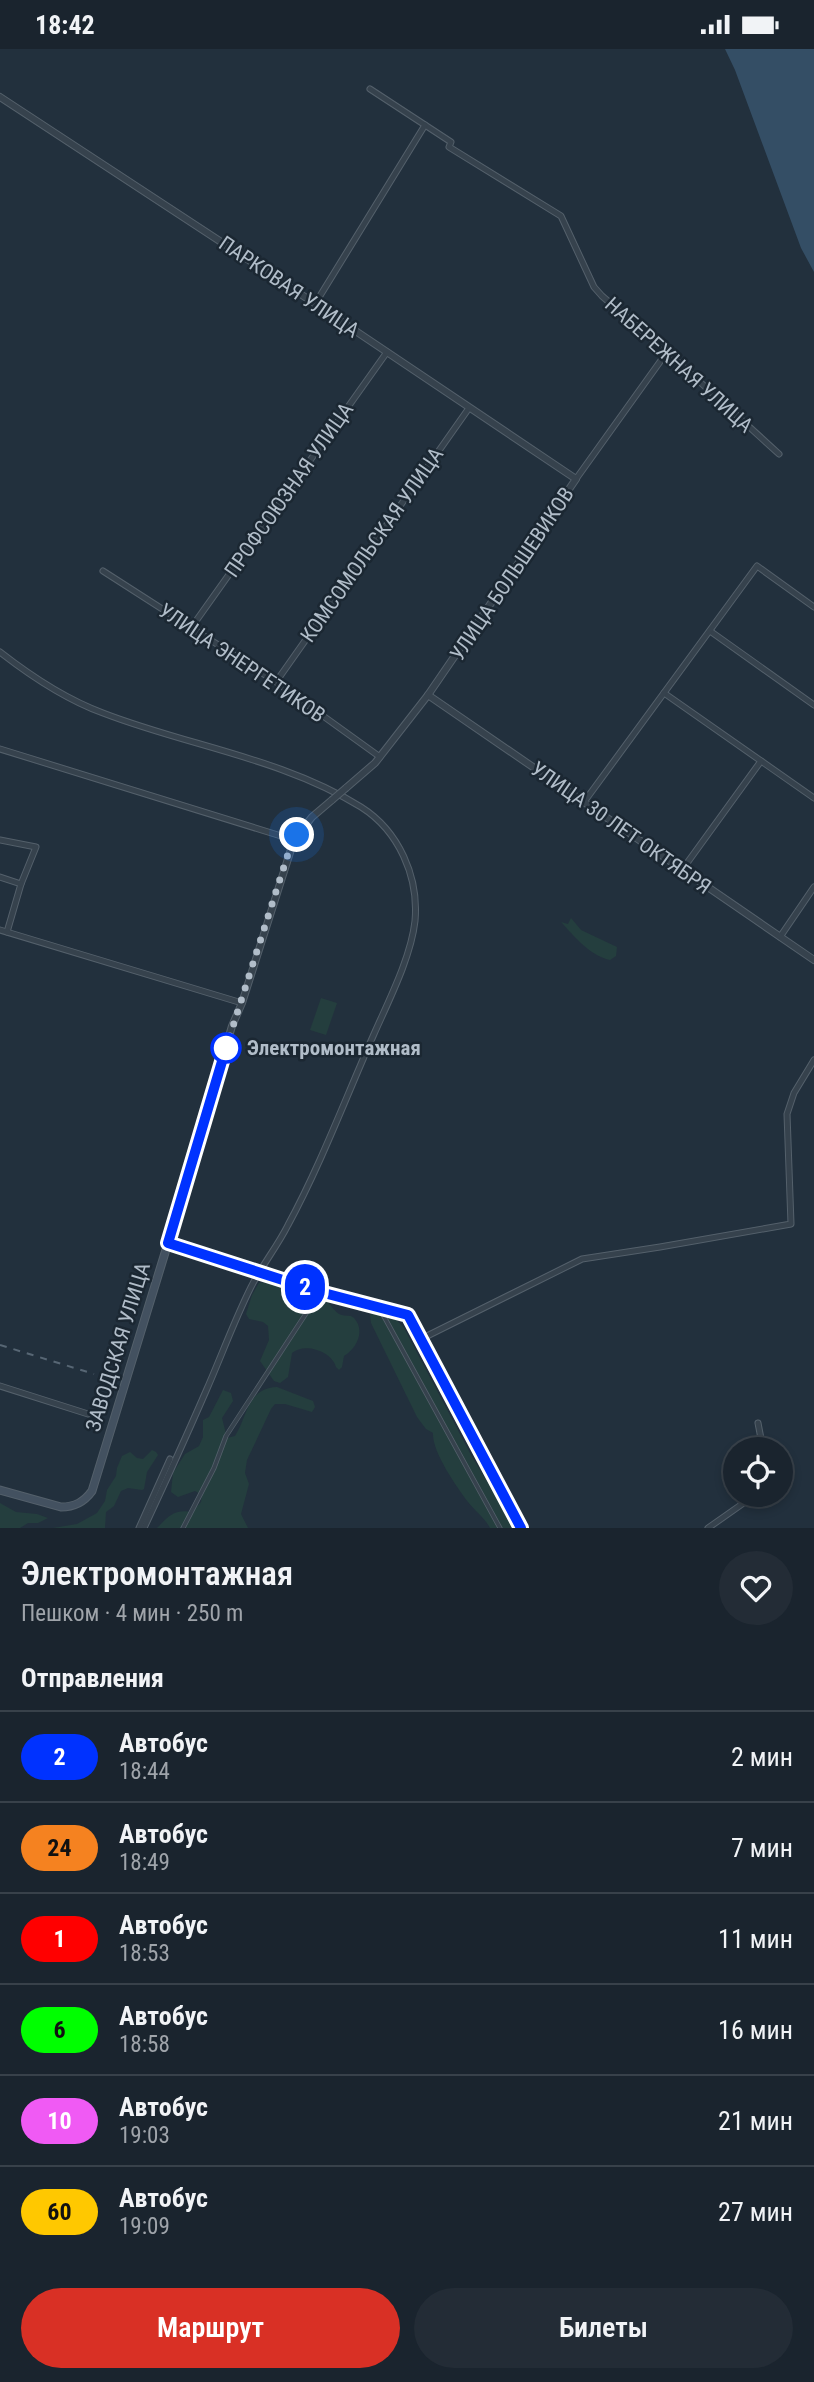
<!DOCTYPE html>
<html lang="ru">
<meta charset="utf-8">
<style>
body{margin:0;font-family:"Roboto Condensed",sans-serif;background:#232c36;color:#f1f3f6;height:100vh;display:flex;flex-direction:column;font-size:26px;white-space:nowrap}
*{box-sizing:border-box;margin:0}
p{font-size:23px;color:#9fa4aa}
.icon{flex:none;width:38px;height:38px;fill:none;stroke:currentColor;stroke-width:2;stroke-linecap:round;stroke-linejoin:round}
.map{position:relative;height:1479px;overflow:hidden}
.panel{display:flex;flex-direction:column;background:#1a242e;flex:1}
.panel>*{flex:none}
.badge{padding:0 14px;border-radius:23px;font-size:24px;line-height:46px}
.controls{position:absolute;left:723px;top:1388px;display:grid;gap:14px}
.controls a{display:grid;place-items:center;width:70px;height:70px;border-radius:50%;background:#1a242e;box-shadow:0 4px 10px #0003,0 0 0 2px #38414a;font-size:35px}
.you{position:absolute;width:35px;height:35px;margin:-18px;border:5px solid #fff;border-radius:50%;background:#1a73e8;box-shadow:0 0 0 10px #1a73e833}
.map>.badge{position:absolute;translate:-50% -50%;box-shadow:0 0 0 4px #fff}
h2{padding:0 21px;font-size:26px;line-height:63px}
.round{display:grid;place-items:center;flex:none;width:74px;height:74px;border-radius:37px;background:#232c36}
.summary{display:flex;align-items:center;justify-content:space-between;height:119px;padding:0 21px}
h1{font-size:33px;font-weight:600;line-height:52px}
.primary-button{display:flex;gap:14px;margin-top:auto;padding:14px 21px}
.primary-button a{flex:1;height:80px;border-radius:42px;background:#d93025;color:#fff;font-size:28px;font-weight:600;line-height:80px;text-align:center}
.primary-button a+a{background:#232c36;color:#f1f3f6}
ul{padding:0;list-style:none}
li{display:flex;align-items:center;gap:21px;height:91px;padding:0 21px;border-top:2px solid #38414a}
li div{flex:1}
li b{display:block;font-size:26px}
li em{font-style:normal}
li .badge{min-width:77px;font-weight:700;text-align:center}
.status{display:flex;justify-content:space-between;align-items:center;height:49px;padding:0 35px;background:#1a242e;direction:ltr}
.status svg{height:19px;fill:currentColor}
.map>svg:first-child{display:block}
.green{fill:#243e3e}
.water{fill:#344e65}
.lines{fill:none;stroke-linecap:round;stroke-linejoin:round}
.pedestrian-casing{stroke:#54606b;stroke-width:5}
.minor-casing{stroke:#54606b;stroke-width:7}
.tertiary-casing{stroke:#54606b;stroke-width:8}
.secondary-casing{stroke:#54606b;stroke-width:9}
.pedestrian{stroke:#36424d;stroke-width:3.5}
.minor{stroke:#36424d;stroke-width:5}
.tertiary{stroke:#36424d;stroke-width:6}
.secondary{stroke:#435160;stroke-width:7}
.rail{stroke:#576674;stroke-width:2;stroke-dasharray:7 7;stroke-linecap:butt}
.tertiary-bridge-casing{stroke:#54606b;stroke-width:8;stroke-linecap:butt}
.secondary-bridge-casing{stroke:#54606b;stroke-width:9;stroke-linecap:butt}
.tertiary-bridge{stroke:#36424d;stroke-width:6}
.secondary-bridge{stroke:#435160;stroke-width:7}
.line-casing{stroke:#fff;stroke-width:16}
.line{stroke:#0032ff;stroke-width:10}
.walk{stroke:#b1bdc9;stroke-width:7;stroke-dasharray:0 12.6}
.stop-dot{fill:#fff;stroke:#0032ff;stroke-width:3.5}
.labels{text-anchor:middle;stroke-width:5;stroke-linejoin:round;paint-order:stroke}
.street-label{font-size:21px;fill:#b1bdc9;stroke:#1b2732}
.stop-label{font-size:21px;font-weight:bold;fill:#b1bdc9;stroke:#1b2732;text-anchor:start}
</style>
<div class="status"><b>18:42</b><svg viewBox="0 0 49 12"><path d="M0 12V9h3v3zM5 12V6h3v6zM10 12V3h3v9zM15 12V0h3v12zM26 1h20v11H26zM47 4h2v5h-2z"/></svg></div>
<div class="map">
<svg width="814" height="1479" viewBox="0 0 814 1479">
<rect width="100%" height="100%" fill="#22303d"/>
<g class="green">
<path d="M571 869 581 881 617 898 616 907 610 911C589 906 575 888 561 873L568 875Z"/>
<path d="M321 949 337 954 326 986 310 981Z"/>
<path d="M266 1233C283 1239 302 1241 319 1246 328 1249 331 1260 339 1265 344 1268 350 1265 354 1269 366 1282 356 1300 344 1307L342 1318 339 1321 336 1318C332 1302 304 1293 292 1304L288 1328 280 1334 274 1332 260 1312 269 1291 268 1277 263 1273 249 1270 246 1265 252 1246 259 1234Z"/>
<path d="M375 1263 395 1269 404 1279 471 1406 515 1479H490C485 1469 475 1462 468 1453 457 1438 432 1403 433 1384L426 1380 417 1368 371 1274 370 1266Z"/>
<path d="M277 1338 313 1352 315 1358 312 1363 285 1355H275L271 1360 247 1411 245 1424 249 1435 241 1465 248 1479H157C169 1467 174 1460 192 1463L201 1453 202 1446 195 1442 178 1448 171 1443 173 1424 185 1405 199 1397 203 1388V1371L209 1368 223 1341 231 1344 233 1352 222 1369 227 1389 235 1387C248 1367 247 1339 277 1338Z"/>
<path d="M152 1401 156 1403 158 1406 147 1423 144 1440 142 1441 128 1439 121 1442 114 1457 106 1463 105 1479H53L77 1475 97 1464 105 1452 107 1441 116 1427 117 1419 122 1407 130 1403 137 1409 143 1410Z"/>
<path d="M0 1454 16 1463 37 1465 48 1469 38 1474H28L20 1479H0Z"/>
</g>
<path class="water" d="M725 0H814V223L801 199 735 21Z"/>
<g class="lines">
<defs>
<g id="pedestrian">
<path d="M381 1262 500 1479"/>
<path d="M183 1479 214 1419 226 1387 320 1243"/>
</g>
<g id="minor">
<path d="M370 40 451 93 449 98 561 167 594 238 602 247 667 303 779 405"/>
<path d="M315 255 425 76"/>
<path d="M576 430 667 303"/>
<path d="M103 522 276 633 380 708"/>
<path d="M191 579 387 303"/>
<path d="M710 582 814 656"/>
<path d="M0 603C32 628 65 650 103 664 188 697 282 709 361 758 399 782 419 828 415 872 411 908 389 951 374 985 346 1048 321 1115 288 1176 277 1198 262 1216 251 1238 234 1272 221 1308 206 1342 186 1388 165 1434 144 1479"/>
<path d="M276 633 469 359"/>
<path d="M664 644 814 749"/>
<path d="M0 700 294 791"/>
<path d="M584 753 757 517 814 558"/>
<path d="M0 791 36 798 21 835 7 883"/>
<path d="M682 821 761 712"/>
<path d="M0 828 21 835"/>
<path d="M0 881 242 954"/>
<path d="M780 888 814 838"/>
<path d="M421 1290 582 1210 660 1198 791 1175 787 1065 794 1044 814 1011"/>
<path d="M0 1337 88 1365"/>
<path d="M758 1374 763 1400"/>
<path d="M139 1479 170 1410"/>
<path d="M708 1479 755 1446"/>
</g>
<g id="tertiary">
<path d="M0 48 299 244 576 430 428 646 375 714 346 739"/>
<path d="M428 646 814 911"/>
<path d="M168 1194 232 977 242 954 294 791 312 768 332 751"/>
</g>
<g id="secondary">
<path d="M279 1230 355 1254 408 1266 521 1479"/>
<path d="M0 1441 61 1458C75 1458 84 1453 92 1442L168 1194 240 1218"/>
</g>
</defs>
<use href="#pedestrian" class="pedestrian-casing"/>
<use href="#minor" class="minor-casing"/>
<use href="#tertiary" class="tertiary-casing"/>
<use href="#secondary" class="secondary-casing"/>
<use href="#pedestrian" class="pedestrian"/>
<use href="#minor" class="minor"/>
<use href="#tertiary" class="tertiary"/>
<use href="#secondary" class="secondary"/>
<path class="rail" d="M0 1296 94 1325"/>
<defs>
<path id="tertiary-bridge" d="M332 751 346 739"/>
<path id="secondary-bridge" d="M240 1218 279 1230"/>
</defs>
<use href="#tertiary-bridge" class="tertiary-bridge-casing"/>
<use href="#secondary-bridge" class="secondary-bridge-casing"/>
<use href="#tertiary-bridge" class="tertiary-bridge"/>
<use href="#secondary-bridge" class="secondary-bridge"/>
</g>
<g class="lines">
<defs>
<path id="line" d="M226 999 168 1194 320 1243 408 1266 521 1479"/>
</defs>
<use href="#line" class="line-casing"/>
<use href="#line" class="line"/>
<path class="walk" d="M226 999 288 805 297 786"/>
</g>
<circle class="stop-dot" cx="226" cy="999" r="14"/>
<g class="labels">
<g class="street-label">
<text transform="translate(289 238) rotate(34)" y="7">ПАРКОВАЯ УЛИЦА</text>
<text transform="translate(679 316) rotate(42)" y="7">НАБЕРЕЖНАЯ УЛИЦА</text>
<text transform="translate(289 441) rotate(-55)" y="7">ПРОФСОЮЗНАЯ УЛИЦА</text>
<text transform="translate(372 496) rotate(-55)" y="7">КОМСОМОЛЬСКАЯ УЛИЦА</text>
<text transform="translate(512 525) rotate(-56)" y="7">УЛИЦА БОЛЬШЕВИКОВ</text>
<text transform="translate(242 614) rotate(34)" y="7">УЛИЦА ЭНЕРГЕТИКОВ</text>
<text transform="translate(621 779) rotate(35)" y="7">УЛИЦА 30 ЛЕТ ОКТЯБРЯ</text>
<text transform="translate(118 1298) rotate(-73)" y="7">ЗАВОДСКАЯ УЛИЦА</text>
</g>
<g class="stop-label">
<text x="247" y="1006">Электромонтажная</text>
</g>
</g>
</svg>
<div class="controls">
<a><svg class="icon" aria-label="locate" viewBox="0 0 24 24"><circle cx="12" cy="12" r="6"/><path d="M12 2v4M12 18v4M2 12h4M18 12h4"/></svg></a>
</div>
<div class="you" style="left:297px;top:786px"></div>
<b class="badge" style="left:305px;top:1238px;background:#0032ff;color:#fff">2</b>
</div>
<section class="panel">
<div class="summary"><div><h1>Электромонтажная</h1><p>Пешком · 4 мин · 250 m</p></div><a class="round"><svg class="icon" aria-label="heart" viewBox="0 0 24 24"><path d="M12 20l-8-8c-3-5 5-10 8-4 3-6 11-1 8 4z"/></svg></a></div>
<h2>Отправления</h2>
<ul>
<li><span class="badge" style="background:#0032ff;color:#fff">2</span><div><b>Автобус</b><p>18:44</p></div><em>2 мин</em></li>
<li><span class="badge" style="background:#f58220;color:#111">24</span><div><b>Автобус</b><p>18:49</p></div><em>7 мин</em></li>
<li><span class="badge" style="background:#f00;color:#fff">1</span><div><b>Автобус</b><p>18:53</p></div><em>11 мин</em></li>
<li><span class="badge" style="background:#0f0;color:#111">6</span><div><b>Автобус</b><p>18:58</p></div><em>16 мин</em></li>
<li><span class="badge" style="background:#f05af4;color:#fff">10</span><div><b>Автобус</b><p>19:03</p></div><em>21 мин</em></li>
<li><span class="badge" style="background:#ffc800;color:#111">60</span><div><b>Автобус</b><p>19:09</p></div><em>27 мин</em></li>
</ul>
<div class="primary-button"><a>Маршрут</a><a>Билеты</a></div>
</section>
